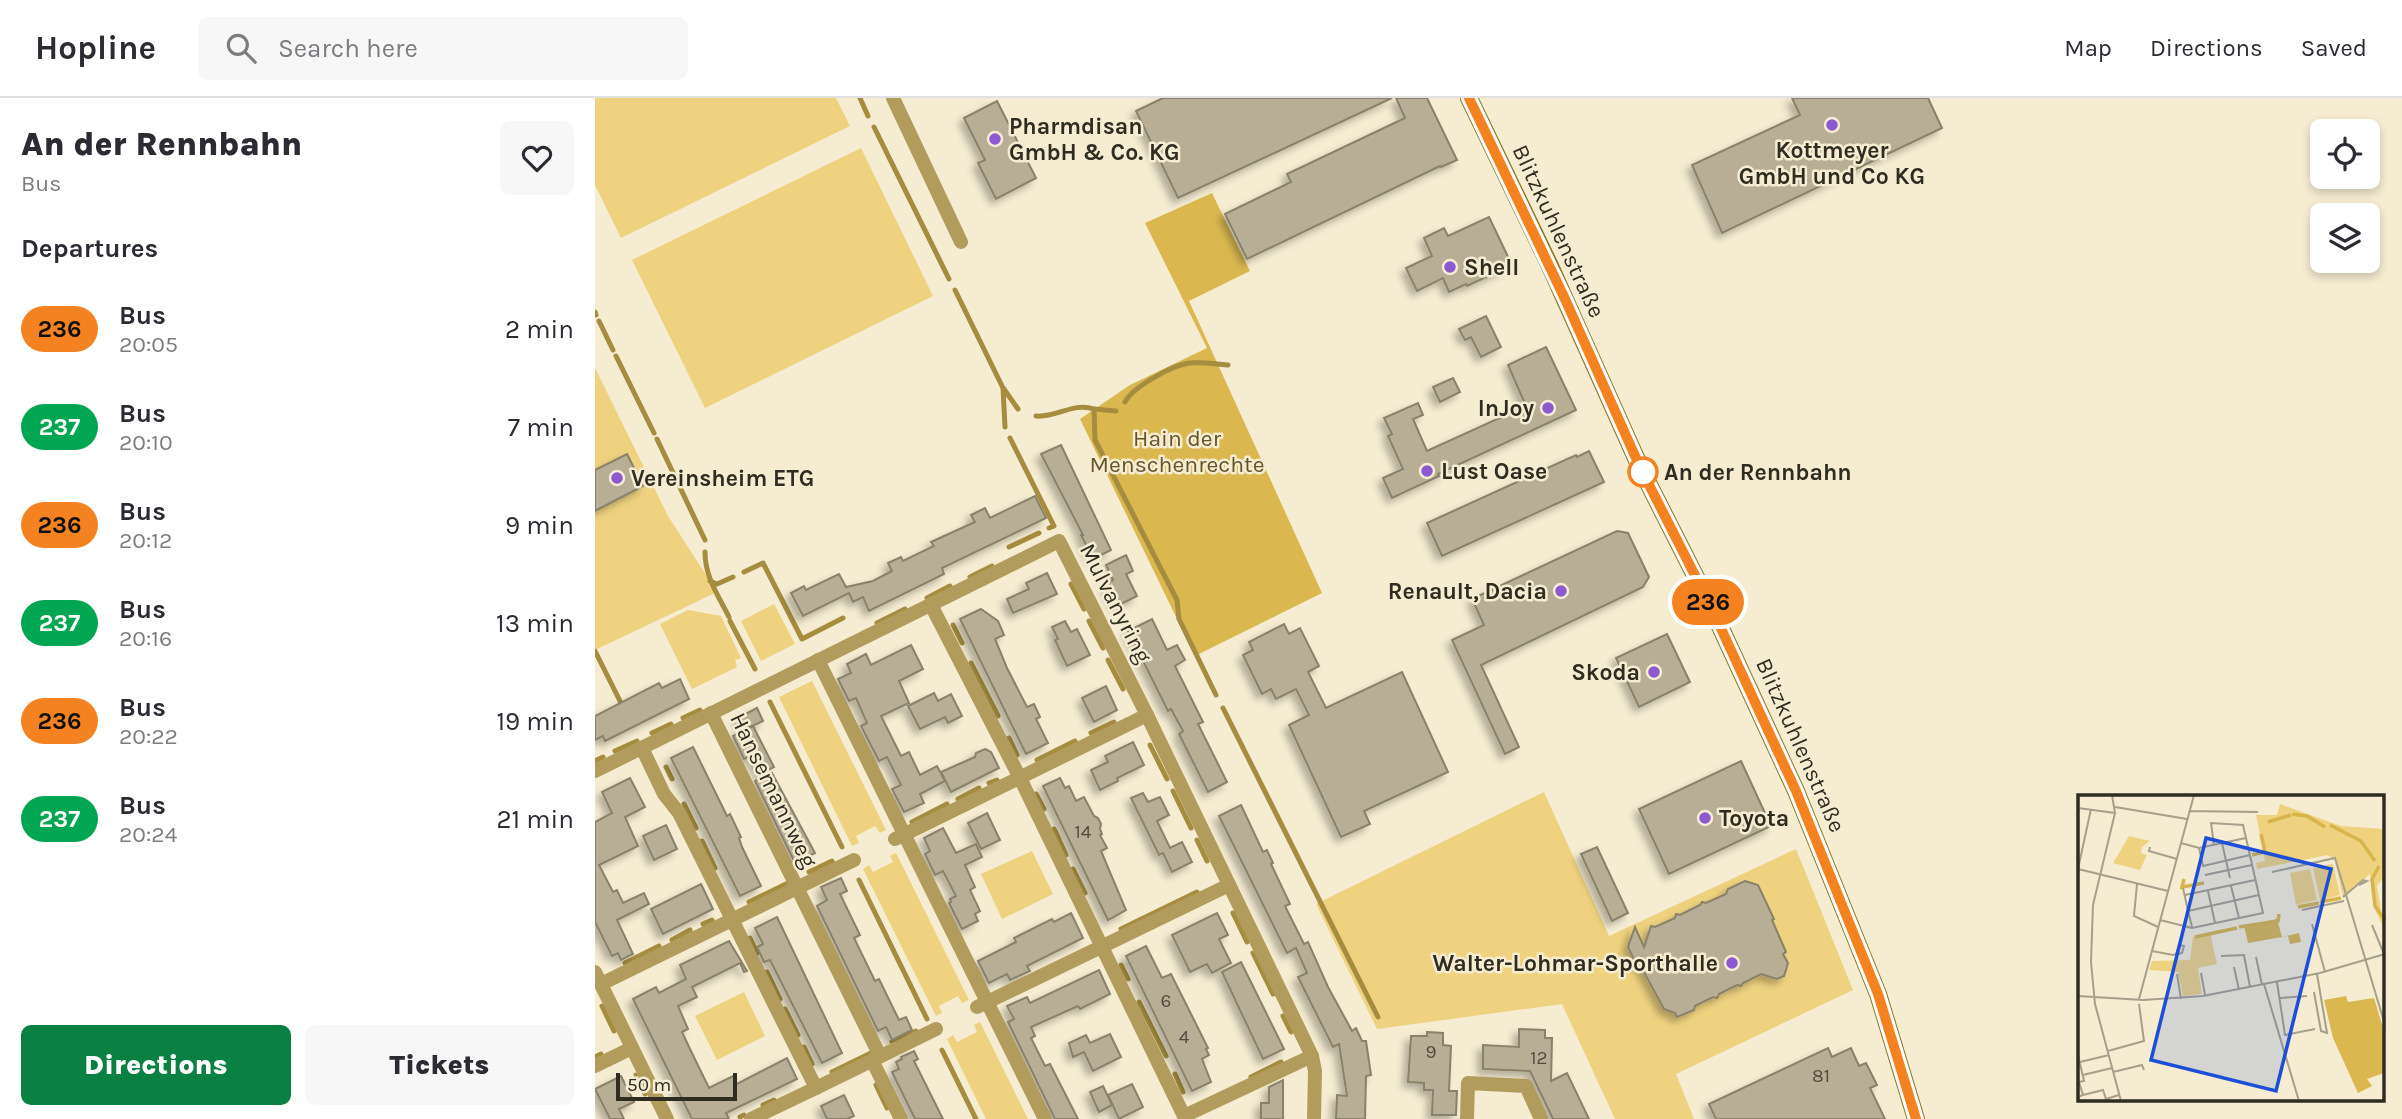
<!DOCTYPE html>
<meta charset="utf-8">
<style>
body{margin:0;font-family:Karla,sans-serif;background:#f7f7f7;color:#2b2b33;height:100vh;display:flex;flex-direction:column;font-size:26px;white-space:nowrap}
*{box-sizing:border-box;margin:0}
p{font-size:23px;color:#7c7c81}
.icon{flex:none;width:38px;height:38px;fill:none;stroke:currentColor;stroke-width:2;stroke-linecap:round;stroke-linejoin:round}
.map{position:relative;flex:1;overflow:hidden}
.drawer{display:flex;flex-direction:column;background:#fff;width:595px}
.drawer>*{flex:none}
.badge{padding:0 14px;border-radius:23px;font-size:24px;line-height:46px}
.tools{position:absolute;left:1715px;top:21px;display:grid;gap:14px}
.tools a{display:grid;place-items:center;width:70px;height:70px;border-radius:10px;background:#fff;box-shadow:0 4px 10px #0003;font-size:35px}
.scale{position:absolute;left:21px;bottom:18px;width:121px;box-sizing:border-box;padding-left:7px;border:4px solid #2f2c22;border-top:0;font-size:19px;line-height:24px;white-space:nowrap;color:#2f2c22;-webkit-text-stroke:5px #f5ecd1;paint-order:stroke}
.map>.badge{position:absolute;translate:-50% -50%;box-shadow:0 0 0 4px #fff}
h2{padding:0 21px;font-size:26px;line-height:63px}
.round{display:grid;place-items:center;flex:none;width:74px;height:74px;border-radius:10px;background:#f7f7f7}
.overview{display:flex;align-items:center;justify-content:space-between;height:119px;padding:0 21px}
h1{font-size:33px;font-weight:800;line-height:52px}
.cta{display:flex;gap:14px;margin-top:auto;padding:14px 21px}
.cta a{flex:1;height:80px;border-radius:10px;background:#0b8043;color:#fff;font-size:28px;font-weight:800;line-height:80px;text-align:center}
.cta a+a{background:#f7f7f7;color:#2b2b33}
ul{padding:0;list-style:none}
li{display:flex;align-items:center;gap:21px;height:98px;padding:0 21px}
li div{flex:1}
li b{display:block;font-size:26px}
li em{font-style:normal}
li .badge{min-width:77px;font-weight:700;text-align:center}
header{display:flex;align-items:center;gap:42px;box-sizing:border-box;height:98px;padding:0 35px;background:#fff;border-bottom:2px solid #e1e1e2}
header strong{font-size:33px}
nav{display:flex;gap:38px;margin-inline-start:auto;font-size:24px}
.search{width:490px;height:63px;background:#f7f7f7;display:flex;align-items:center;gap:18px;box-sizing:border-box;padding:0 24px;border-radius:10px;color:#7c7c81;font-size:26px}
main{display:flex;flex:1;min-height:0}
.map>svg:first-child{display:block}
.green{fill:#eed280}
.forest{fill:#dab84f}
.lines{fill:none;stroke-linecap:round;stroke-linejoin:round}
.stream{stroke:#a58c3f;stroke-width:5}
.building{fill:#b7ae95;stroke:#898169;stroke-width:2;filter:url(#shadow)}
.minor{stroke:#b19c5e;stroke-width:14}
.secondary{stroke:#8f7523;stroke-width:18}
.line-casing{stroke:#fff;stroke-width:16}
.line{stroke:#f58220;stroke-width:10}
.poi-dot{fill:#8d59d1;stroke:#f5ecd1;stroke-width:2.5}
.stop-dot{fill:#fff;stroke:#f58220;stroke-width:3.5}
.labels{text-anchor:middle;stroke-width:5;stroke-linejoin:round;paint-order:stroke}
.number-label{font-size:19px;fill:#514c3f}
.poi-label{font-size:23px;font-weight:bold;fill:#2f2c22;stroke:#f5ecd1;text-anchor:start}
.street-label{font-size:23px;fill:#2f2c22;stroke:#f5ecd1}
.park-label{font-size:23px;fill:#635429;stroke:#f5ecd1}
.stop-label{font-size:23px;font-weight:bold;fill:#2f2c22;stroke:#f5ecd1;text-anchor:start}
.inset-river{fill:none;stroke:#d7b54b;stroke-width:3.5}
.inset-road{fill:none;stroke:#a69f8b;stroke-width:2}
.view{fill:#1d4ed8;fill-opacity:0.15;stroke:#1d4ed8;stroke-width:3.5}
.inset-edge{fill:none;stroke:#2f2c22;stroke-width:3.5}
</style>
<header>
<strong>Hopline</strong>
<div class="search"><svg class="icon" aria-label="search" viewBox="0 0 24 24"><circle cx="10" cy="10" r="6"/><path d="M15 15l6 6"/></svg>Search here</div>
<nav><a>Map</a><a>Directions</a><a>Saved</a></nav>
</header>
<main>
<section class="drawer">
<div class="overview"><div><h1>An der Rennbahn</h1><p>Bus</p></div><a class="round"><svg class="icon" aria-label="heart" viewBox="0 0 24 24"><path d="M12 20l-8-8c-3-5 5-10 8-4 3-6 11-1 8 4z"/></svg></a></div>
<h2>Departures</h2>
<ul>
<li><span class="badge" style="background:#f58220;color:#111">236</span><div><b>Bus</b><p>20:05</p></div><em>2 min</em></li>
<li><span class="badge" style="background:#00a651;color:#fff">237</span><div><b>Bus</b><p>20:10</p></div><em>7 min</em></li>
<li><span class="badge" style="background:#f58220;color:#111">236</span><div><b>Bus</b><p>20:12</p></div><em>9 min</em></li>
<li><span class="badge" style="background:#00a651;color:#fff">237</span><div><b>Bus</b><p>20:16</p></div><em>13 min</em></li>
<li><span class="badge" style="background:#f58220;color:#111">236</span><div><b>Bus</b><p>20:22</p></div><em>19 min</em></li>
<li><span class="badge" style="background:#00a651;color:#fff">237</span><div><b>Bus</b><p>20:24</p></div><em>21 min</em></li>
</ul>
<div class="cta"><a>Directions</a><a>Tickets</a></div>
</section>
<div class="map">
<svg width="1807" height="1021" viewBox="0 0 1807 1021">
<defs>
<filter id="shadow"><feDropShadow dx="-5" dy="5" stdDeviation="3.5" flood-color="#0004"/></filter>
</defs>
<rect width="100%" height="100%" fill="#f5ecd1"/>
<g class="green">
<path d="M0 0H241L255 28 26 140 0 87Z"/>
<path d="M266 50 338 198 110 310 37 162Z"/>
<path d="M0 270 73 418 122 494 0 552Z"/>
<path d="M179 506 200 546 166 563 146 523Z"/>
<path d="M93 512 126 518 146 560 140 562 142 569 97 591 65 526Z"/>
<path d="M217 583 291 732 285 735 280 728 261 738 264 745 257 748 184 599Z"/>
<path d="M949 694 1014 838 1201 751 1258 892 1081 976 1099 1021H1020L967 906 782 931 721 806Z"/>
<path d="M437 753 458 796 407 821 386 776Z"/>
<path d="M301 755 374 902 367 905 363 898 344 908 347 915 341 918 268 771 274 767 278 774 298 764 295 758Z"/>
<path d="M149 894 170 938 122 962 100 918Z"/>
<path d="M385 924 433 1021H391L352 941 358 937 362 944 382 934 379 927Z"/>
</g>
<path class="forest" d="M617 95 655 173 594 203 727 495 600 558 485 321 535 287 612 250 550 125Z"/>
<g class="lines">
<g class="stream">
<path d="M265 0 273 18"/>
<path d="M279 29 354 181"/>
<path d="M360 192 408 290 410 329"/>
<path d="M0 214 1 217"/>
<path d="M4 223 18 252"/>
<path d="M21 258 59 335"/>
<path d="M409 291 423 311"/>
<path d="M530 304C538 289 577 267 595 265 606 264 621 266 633 267"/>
<path d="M499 311 521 313"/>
<path d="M441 318C461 320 478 304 499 311L500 342 582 502 584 521 621 597"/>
<path d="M415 340 459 428 454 430"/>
<path d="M62 341 110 442"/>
<path d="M414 449 444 435"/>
<path d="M110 454C110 479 123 497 134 519"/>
<path d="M149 474 168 465 207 541 248 520"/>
<path d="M375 479 397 468"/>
<path d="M115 483 122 486 138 479"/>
<path d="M476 486 489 511"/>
<path d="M332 500 355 488"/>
<path d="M135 523 160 571"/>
<path d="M494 523 508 550"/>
<path d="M282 525 310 511"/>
<path d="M358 527 367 545"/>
<path d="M0 553 28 609"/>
<path d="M513 562 528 591"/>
<path d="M376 565 403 618"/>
<path d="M175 604 247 749"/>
<path d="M628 610 783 919"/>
<path d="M88 620 105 612"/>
<path d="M57 635 76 626"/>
<path d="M496 635 519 624"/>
<path d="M414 640 422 657"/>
<path d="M555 647 572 681"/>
<path d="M20 653 42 643"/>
<path d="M442 662 480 643"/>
<path d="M0 663 8 659"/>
<path d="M71 669 77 681"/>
<path d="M394 685 402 682"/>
<path d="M578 693 596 730"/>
<path d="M441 696 449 711"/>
<path d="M363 701 384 690"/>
<path d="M89 706 101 730"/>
<path d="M317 724 352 706"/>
<path d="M459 731 464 741"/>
<path d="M602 742 612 763"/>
<path d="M107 743 120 770"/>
<path d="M465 744 471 757"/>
<path d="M478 771 490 795"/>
<path d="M214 774 237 763"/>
<path d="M264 782 332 921"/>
<path d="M154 804 191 786"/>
<path d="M638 815 652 844"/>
<path d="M108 826 117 822"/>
<path d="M526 831 602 794"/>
<path d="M155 840 162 855"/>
<path d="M77 842 95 832"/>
<path d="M658 855 678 896"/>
<path d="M30 865 64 848"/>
<path d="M526 867 533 881"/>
<path d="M172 874 185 901"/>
<path d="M544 904 571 958"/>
<path d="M7 908 19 933"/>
<path d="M190 911 203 937"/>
<path d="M688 918 696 934"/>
<path d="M297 944 321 933"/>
<path d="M209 949 217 966"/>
<path d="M347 952 381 1021"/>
<path d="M0 959 6 956"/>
<path d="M237 974 278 954"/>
<path d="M580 976 588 994"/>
<path d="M41 977 50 996"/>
<path d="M656 979 686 964"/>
<path d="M281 987 292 1010"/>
<path d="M168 1007 179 1002"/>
<path d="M145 1019 149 1017"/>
</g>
</g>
<g class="building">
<path d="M568 0H797L583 100 541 13Z"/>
<path d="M801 0H832L862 62 846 69 845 68 652 161 630 116 696 84 692 76 810 20Z"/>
<path d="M1197 0H1333L1347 30 1127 135 1097 67 1205 17Z"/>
<path d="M402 3 441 80 401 101 383 65 390 62 369 20Z"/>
<path d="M894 119 917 167 872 188 871 186 854 194 848 180 822 193 811 170 837 158 829 140 849 130 853 138Z"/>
<path d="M891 218 906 249 886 259 876 239 870 242 864 231Z"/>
<path d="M951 249 981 312 843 376 844 378 797 400 788 380 808 371 793 338 797 336 789 320 823 305 828 317 818 321 832 353 931 308 913 267Z"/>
<path d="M858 280 865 294 845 304 838 289Z"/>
<path d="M466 347 516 452 498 461 486 437H488L446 356Z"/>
<path d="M994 353 1009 384 847 458 832 425 981 357 982 359Z"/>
<path d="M32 356 48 388 0 413V372Z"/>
<path d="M440 398 451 420 347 470 349 476 274 513 268 499 258 504 254 495 208 518 196 495 209 488 211 492 244 476 251 489 278 483 297 473 293 465 306 459 308 463 339 448 336 444 380 424 376 417 390 410 395 420Z"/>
<path d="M1022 433 1033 435 1054 479 1048 489 886 567 924 649 910 656 857 542 889 527 877 501Z"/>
<path d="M531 457 538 473 531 476 542 498 522 508 511 486 518 482 511 467Z"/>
<path d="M452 475 462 496 418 515 412 501 434 491 431 485Z"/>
<path d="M386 511 403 523 409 537 400 541 412 570 432 609 439 606 445 619 441 621 453 645 431 656 365 521Z"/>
<path d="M557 521 572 552 582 547 590 562 580 568 608 624 603 626 632 684 613 694 584 636 588 633 576 611 573 613 533 533Z"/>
<path d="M470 523 476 534 482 531 495 557 472 568 460 542 463 541 457 529Z"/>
<path d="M689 526 694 536 705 530 724 568 713 574 731 610 807 574 853 674 769 713 775 726 746 739 694 627 714 617 701 591 681 601 676 591 667 596 648 557 658 552 654 544Z"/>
<path d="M1072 536 1095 584 1044 609 1021 560Z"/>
<path d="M316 547 328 571 304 583 314 605 286 618 306 658 314 654 325 677 342 668 350 683 325 696 329 705 309 714 297 691 306 687 292 659 284 663 266 628 272 625 261 600 254 603 243 581 256 575 252 566 271 556 276 567Z"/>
<path d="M85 581 94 601 10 643 8 638 0 642V618L64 585 67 590Z"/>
<path d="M511 588 522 612 499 624 487 600Z"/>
<path d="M339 595 343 603 356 596 367 618 353 625 350 619 325 631 313 608Z"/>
<path d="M162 610 168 623 149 632 143 620Z"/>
<path d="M158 628 179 669 165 676 155 658 149 661 138 638Z"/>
<path d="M538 644 549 667 522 680 523 683 505 692 496 672 513 664 510 658Z"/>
<path d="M98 649 132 718 135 716 146 739 144 740 147 749 166 788 145 798 76 660Z"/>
<path d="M390 651 396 654 404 670 356 694 346 674 380 659 381 655Z"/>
<path d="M1146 663 1176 728 1074 776 1044 711Z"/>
<path d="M177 675 220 755 200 765 160 683Z"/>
<path d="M35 680 50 709 30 719 43 748 4 767 18 794 22 792 28 805 49 795 54 806 22 822 38 856 26 862 23 855 17 858 0 824V724L17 715 7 694Z"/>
<path d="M465 680 470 690 474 688 481 703 489 699 499 718 503 720 506 726 505 731 507 736 505 737 512 750 506 753 531 812 513 822 448 688Z"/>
<path d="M548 695 553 704 565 699 574 717 562 723 575 750 587 744 597 764 577 774 568 755 564 757 536 700Z"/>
<path d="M646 707 668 754 672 752 678 765 676 766 695 806 690 808 709 846 713 844 733 889 757 933 761 930 767 943H771L776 977 771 978 770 1021H741L742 997 752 998 744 946 738 949 703 879 712 875 701 850 692 855 624 718Z"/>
<path d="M392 715 405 742 386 751 373 725Z"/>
<path d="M71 727 82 751 59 762 48 738Z"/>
<path d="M348 730 361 755 381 746 387 759 370 767 380 789 375 792 385 813 380 816 383 823 367 831 354 805 356 804 355 801 361 798 348 773 340 777 330 756 335 753 329 740Z"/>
<path d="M1002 749 1033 815 1017 823 986 756Z"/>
<path d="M246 780 252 793 245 796 265 837 259 840 280 883 284 881 304 922 311 919 317 932 297 942 291 929 283 933 222 808 232 802 226 789Z"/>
<path d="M1150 783 1163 787 1179 821 1177 822 1191 854 1188 856 1193 865 1189 878 1182 881 1166 876 1148 885 1146 888 1142 887 1124 896 1122 900 1118 899 1100 908 1099 912 1082 919 1080 915 1069 911 1044 865 1046 859 1039 862 1033 849 1040 829 1049 849 1056 828 1060 829 1080 820 1081 816 1085 817 1105 807 1107 804 1111 805 1131 796 1133 791Z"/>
<path d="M106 786 118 811 68 836 56 811Z"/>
<path d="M476 815 488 840 432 868 435 873 415 882 412 876 394 885 383 863 421 844 419 840 457 821 459 824Z"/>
<path d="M622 815 633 837 624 841 636 865 617 875 612 866 595 874 577 837Z"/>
<path d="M182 819 247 955 227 965 175 862 169 864 162 849 168 846 160 830Z"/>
<path d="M134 843 152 873 149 874 145 865 97 889 102 899 83 908 93 931 87 934 95 951 114 990 138 978 142 986 192 960 202 981 131 1015 134 1021H97L38 901 61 889 64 895 91 881 85 867Z"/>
<path d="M551 848 567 880 576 876 613 950 611 951 614 957 607 961 616 984 597 993 531 858Z"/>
<path d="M646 864 689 951 668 961 627 874Z"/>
<path d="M504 872 515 896 485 911 483 908 436 929 440 938 436 940 450 968 455 966 483 1021H460L413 924 419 921 412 908 432 899 435 905Z"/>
<path d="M924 931 950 932V940H957L956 983 972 975 994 1021H958L935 973 888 971V947L924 949Z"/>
<path d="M832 934 848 935V947L856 948 854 993H862L861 1017H837L838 992H829V985L813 984 816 938H832Z"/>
<path d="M515 936 526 959 498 973 489 954 478 959 474 945 491 937 495 945Z"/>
<path d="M1233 950 1237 959 1256 950 1264 968 1271 965 1282 987 1275 990 1290 1021H1121L1114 1006Z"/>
<path d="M319 953 323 961 319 963 348 1021H320L297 974 304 971 301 964 307 961 306 959Z"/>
<path d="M26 978 39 1004 24 1011 29 1021H15L0 991Z"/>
<path d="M688 982V1021H666V1005H674V989Z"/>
<path d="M537 986 548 1009 524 1021 513 997Z"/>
<path d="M508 988 517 1007 504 1014 495 994Z"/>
<path d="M249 997 259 1018 252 1021H232L226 1008Z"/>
</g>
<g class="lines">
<g class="minor">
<path d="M298 0 366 144"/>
<path d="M336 507 425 680 589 1018 717 958"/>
<path d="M223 562 450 1021"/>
<path d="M116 615 285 958"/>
<path d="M47 650 69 696 84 715 221 990 156 1021"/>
<path d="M0 673 464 443 552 617 717 958 720 973 719 1021"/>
<path d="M300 741 552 617"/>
<path d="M0 874 72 1021"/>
<path d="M6 886 259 762"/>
<path d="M382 909 634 787"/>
<path d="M277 962 306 1021"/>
<path d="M0 968 37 950"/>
<path d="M221 990 341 931"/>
<path d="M872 1021 873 985 931 988 946 1021"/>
</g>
<path class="secondary" d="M874 0 955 168 1045 369 1117 511 1201 693 1283 896 1321 1021"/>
</g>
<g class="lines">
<defs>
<path id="line" d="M874 0 970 201 1045 369 1117 511 1201 693 1283 896 1321 1021"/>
</defs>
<use href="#line" class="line-casing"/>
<use href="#line" class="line"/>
</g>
<g class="poi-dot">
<circle cx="1237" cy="27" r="7"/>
<circle cx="400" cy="41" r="7"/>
<circle cx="855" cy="169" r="7"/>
<circle cx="953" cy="310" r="7"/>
<circle cx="832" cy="373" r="7"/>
<circle cx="22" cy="380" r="7"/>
<circle cx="966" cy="493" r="7"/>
<circle cx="1059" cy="574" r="7"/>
<circle cx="1110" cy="720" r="7"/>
<circle cx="1137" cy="865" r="7"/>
</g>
<circle class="stop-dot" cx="1048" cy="374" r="14"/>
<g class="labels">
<g class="number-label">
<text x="488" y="740">14</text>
<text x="571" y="909">6</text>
<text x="589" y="945">4</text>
<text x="836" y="960">9</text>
<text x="944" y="966">12</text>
<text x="1226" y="984">81</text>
</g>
<g class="poi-label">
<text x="414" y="36">Pharmdisan<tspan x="414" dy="26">GmbH &amp; Co. KG</tspan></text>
<text x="1237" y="60" text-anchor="middle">Kottmeyer<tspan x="1237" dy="26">GmbH und Co KG</tspan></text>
<text x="869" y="177">Shell</text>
<text x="939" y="318" text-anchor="end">InJoy</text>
<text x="846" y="381">Lust Oase</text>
<text x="36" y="388">Vereinsheim ETG</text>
<text x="952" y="501" text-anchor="end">Renault, Dacia</text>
<text x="1045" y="582" text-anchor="end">Skoda</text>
<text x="1124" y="728">Toyota</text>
<text x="1123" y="873" text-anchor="end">Walter-Lohmar-Sporthalle</text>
</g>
<g class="street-label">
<text transform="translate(964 133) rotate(65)" y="8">Blitzkuhlenstraße</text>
<text transform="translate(521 505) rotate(63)" y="8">Mulvanyring</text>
<text transform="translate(1206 647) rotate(66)" y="8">Blitzkuhlenstraße</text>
<text transform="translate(179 692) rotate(64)" y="8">Hansemannweg</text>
</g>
<g class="park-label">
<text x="582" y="348">Hain der<tspan x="582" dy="26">Menschenrechte</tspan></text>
</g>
<g class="stop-label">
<text x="1069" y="382">An der Rennbahn</text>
</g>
</g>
<g transform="translate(1483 697)">
<rect width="306" height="306" fill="#f5ecd1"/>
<path d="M202 9 263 31 306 34V82L299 91 306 133 297 115 292 79 265 103 257 66 250 60 179 74 178 68 187 66 178 20H199ZM51 41 72 46 64 52 63 58 69 60 62 75 35 68ZM255 69 262 100 242 105 235 73ZM232 74 239 105 218 110 212 78ZM132 138 139 169 120 173 124 199 105 201 100 177 71 175 74 166 112 165 115 142Z" fill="#eed280"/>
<path d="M199 124 204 142 221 138 223 147 212 149 210 141 170 148 166 131ZM268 201 270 207 296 203 306 236V278L289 284 294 291 280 298 255 243 246 205Z" fill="#dab84f"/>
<path class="inset-river" d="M214 19 229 21 247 32M190 27 213 20M252 30 283 46 297 66M174 60 187 57 183 39M301 71 294 84 297 111 307 125M106 84 104 92 126 88M242 107 263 103M220 112 241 108M161 132 200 126 201 119M117 142 159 133"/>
<path class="inset-road" d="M34 0 37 18 15 110 13 167 17 209 43 306M173 0H227M37 12 109 24M0 13 37 18M112 16 180 17M144 48 152 83M136 50 133 28 165 30 168 43M72 52 71 56 99 64M121 53 125 71 172 60M0 74 90 96M0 74 13 14M194 77 257 63 307 230M127 80 174 70M59 89 56 121 80 132M153 91 161 123M105 93 110 116M130 96 137 128M107 100 177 85M265 102 285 85 289 86 281 90M224 115 266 106M82 125 114 133 185 118 168 43 121 53 103 48M234 129 247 177M294 130 306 159M114 132 110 116 181 100M74 156 95 160 98 159H101L104 158 106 151 101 150 98 159M143 161 166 160 172 192M178 162 184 190M156 172 161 195M123 178 127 200M99 179 103 204M199 187 207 240 237 234M186 189 221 306M236 197 243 236 249 238 239 179M0 201 65 205 125 201 242 178 307 159M202 203 229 201M61 204 116 0M30 256 66 246 61 209M0 260 6 286 1 287 5 300 0 302M2 267 31 260M35 277 64 270 66 275M5 280 34 273M5 300 25 295 28 304 41 300"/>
<path class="view" d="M128 43 253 74 198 296 73 265Z"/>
<rect width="306" height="306" class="inset-edge"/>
</g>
</svg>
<div class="tools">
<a><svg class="icon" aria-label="locate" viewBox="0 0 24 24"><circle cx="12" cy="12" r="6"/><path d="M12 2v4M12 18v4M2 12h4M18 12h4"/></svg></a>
<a><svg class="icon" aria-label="layers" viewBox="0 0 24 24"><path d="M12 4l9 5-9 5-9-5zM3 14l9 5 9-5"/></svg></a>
</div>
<div class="scale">50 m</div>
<b class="badge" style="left:1113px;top:504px;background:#f58220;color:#111">236</b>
</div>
</main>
